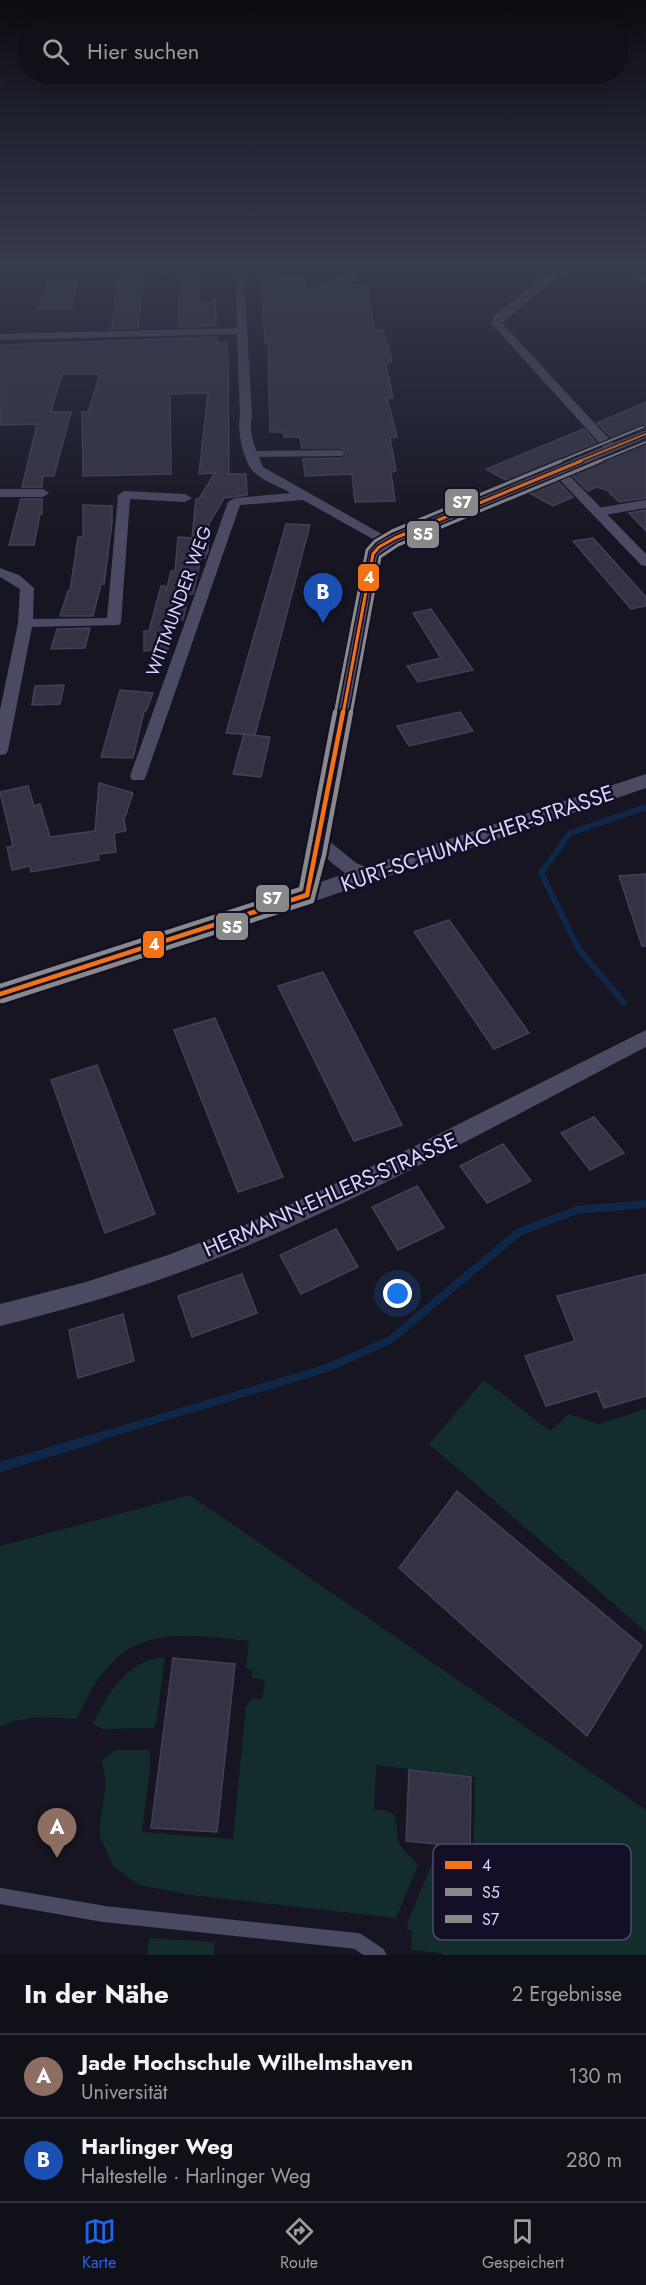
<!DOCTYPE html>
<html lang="de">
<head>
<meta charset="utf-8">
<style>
	body { margin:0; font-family:Jost,sans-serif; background:#191922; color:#f1f3f6 }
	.you { position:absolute; left:398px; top:1294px; width:21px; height:21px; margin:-15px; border:4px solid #fff; border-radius:50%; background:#1a73e8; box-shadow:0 0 0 9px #1a73e833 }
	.badge { display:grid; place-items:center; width:39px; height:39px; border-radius:50%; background:#2563eb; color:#fff; font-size:20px; font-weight:700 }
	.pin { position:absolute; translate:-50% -50px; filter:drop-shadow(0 2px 3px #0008) }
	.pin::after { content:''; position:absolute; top:32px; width:21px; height:18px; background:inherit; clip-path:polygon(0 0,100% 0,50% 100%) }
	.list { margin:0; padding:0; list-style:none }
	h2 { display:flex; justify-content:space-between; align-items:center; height:78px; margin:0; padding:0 24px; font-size:26px }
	h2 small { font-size:20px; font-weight:400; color:#9c9da2 }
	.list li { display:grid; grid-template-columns:39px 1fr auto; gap:18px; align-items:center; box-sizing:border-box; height:84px; padding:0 24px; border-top:2px solid #303038 }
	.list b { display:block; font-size:22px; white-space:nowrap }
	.list p { margin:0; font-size:20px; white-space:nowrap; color:#9c9da2 }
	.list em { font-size:20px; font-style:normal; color:#9c9da2 }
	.icon { flex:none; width:33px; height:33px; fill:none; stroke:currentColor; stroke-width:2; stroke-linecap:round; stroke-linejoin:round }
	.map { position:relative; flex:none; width:646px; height:1955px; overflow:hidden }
	.search { position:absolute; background:#101019; box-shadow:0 6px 24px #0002; left:18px; right:18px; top:18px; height:66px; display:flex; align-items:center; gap:15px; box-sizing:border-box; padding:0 21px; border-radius:33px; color:#9c9da2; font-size:22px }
	.sheet { height:246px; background:#101019 }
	nav { display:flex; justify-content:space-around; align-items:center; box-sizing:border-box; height:84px; border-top:2px solid #303038; background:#101019; font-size:16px; color:#9c9da2 }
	nav a { display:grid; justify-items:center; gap:3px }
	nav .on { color:#2563eb }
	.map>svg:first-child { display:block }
	.green { fill:#132d2c }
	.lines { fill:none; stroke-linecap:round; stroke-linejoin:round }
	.stream-far2 { stroke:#0f2748; stroke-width:6 }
	.stream-far1 { stroke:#0f2748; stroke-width:8 }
	.stream { stroke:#0f2748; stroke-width:10 }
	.building { fill:#343343; stroke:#434055; stroke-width:1.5 }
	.service-far2 { stroke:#4a4a62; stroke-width:6 }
	.service-far1 { stroke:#4a4a62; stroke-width:8 }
	.service { stroke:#4a4a62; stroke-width:16 }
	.minor { fill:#4a4a62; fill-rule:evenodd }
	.tertiary { fill:#4a4a62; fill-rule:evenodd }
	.bus-1-far2-casing { stroke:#120f27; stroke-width:4.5 }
	.bus-1-far1-casing { stroke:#120f27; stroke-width:6 }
	.bus-1-casing { stroke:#120f27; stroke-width:9 }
	.bus-2-far2-casing { stroke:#120f27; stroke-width:4.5 }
	.bus-2-far1-casing { stroke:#120f27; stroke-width:6 }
	.bus-2-casing { stroke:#120f27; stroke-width:9 }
	.bus-3-far2-casing { stroke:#120f27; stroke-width:4.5 }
	.bus-3-far1-casing { stroke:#120f27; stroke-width:6 }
	.bus-3-casing { stroke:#120f27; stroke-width:9 }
	.bus-1-far2 { stroke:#f47216; stroke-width:2 }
	.bus-1-far1 { stroke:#f47216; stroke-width:3 }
	.bus-1 { stroke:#f47216; stroke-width:4.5 }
	.bus-2-far2 { stroke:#898989; stroke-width:2 }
	.bus-2-far1 { stroke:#898989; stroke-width:3 }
	.bus-2 { stroke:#898989; stroke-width:4.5 }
	.bus-3-far2 { stroke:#898989; stroke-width:2 }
	.bus-3-far1 { stroke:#898989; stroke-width:3 }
	.bus-3 { stroke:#898989; stroke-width:4.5 }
	.labels { text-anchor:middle; stroke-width:5; stroke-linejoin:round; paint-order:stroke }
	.far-street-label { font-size:18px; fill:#d8d5ff; stroke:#120f27 }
	.street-label { font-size:22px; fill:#d8d5ff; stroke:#120f27 }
	.key { fill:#120f27; stroke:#4d4a68; stroke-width:1.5 }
	.key-label { font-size:16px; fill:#d8d5ff }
	.line-badge { stroke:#120f27; stroke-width:2 }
	.badge-label { font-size:16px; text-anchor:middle; font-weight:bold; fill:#fff }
</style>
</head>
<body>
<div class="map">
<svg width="646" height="1955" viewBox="0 0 646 1955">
	<rect width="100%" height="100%" fill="#161521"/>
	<g class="green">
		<path d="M0 264H414L400 270 0 279Z"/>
		<path d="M484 1380 550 1431 569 1414 598 1424 646 1409V1632L429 1444Z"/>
		<path d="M190 1495 646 1810V1955H442V1953L411 1950 412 1931 407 1929 408 1921 432 1864 473 1867 475 1777 376 1765 374 1810C405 1807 393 1829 399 1843 403 1850 412 1858 418 1865L396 1918 191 1895 139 1885 114 1867 100 1837V1822L106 1786 102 1759 116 1750H150V1769L142 1832 233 1839 246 1707 253 1698 262 1699 265 1680 252 1678V1670L246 1668 249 1641C159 1631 118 1627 77 1719 50 1717 24 1714 0 1727V1546Z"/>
		<path d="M165 1657 156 1724 153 1728 103 1729 93 1724C108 1693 128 1659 165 1657Z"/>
		<path d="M149 1938 215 1942 214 1955H147Z"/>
	</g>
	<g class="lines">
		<path class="stream-far2" d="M624 1003 578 948 541 873 570 833 646 807"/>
		<path class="stream-far1" d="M91 1439 327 1368 390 1340 519 1232 577 1210 646 1204"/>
		<path class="stream" d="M0 1467 96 1438"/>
	</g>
	<g class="building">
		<path d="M363 268 349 285 367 286 374 330H383L392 361 386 365 393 398H387L397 437 390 438 396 471 391 472 395 501 355 502 352 474 305 476 303 459 342 458 346 455 345 450 341 448H302L300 437H284L283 432H270L268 343H265L261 279 305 278V292Z"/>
		<path d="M181 279H198L200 305 215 299 216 326 178 327 179 297 182 296Z"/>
		<path d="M117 280H143L138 328 112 329Z"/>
		<path d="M77 281 72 308 39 309 47 282Z"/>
		<path d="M217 337V343L226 342 228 358 229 474H246L247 495 224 498 209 524 208 551 205 558H201L194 590 193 594H189L183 620 167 619 168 649 144 651V631H149L161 586H165L166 592 171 571H175L178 537 192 538 196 499H199L215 473 199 474 208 393 170 394 171 474 83 476 82 412H88L100 374H62L51 412H71L54 476H43L42 487H22L37 424 0 425V345Z"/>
		<path d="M646 402V428L614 440 597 423Z"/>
		<path d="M584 429 599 446 511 483 486 469Z"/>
		<path d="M646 440V498L619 502 607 490 596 487 588 491 570 473Z"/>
		<path d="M555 479 573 497 553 506 526 491Z"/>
		<path d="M21 499H42V514H40L34 545H9Z"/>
		<path d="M83 505 112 506V523L104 584H101L93 616H60L68 591H70L78 537H83Z"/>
		<path d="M646 510V531L629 513Z"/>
		<path d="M286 524 310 525 255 735 226 733Z"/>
		<path d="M593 538 646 597V606L631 609 573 541Z"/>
		<path d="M431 609 473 670 418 682 407 666 441 658 413 613Z"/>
		<path d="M90 628 85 648 51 649 57 629Z"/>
		<path d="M64 685 60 704 32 705 35 686Z"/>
		<path d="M120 690 153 693 146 711H144L133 758 101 757Z"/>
		<path d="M460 712 473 731 409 746 397 726Z"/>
		<path d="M244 734 270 737 261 777 233 774Z"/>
		<path d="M99 783 133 793 124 820 126 831 114 833 116 852 98 854 99 860 31 872 30 866 12 870 7 847 13 846 0 792 28 786 34 806 40 804 50 837 95 831Z"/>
		<path d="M646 874V946H642L619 876Z"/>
		<path d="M449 920 500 992 529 1033 494 1049 414 932Z"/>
		<path d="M323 972 374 1070 402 1125 354 1141 278 986Z"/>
		<path d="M215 1018 283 1177 238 1192 174 1030Z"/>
		<path d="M97 1065 155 1214 105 1233 51 1080Z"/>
		<path d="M594 1117 624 1153 590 1170 561 1133Z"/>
		<path d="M503 1144 531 1181 487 1203 460 1166Z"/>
		<path d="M417 1186 444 1228 398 1250 372 1207Z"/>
		<path d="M336 1229 358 1267 301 1294 280 1255Z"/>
		<path d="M242 1274 257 1313 192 1337 178 1296Z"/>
		<path d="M646 1274V1396L604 1408 597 1391 546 1406 525 1356 575 1341 557 1296Z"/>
		<path d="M123 1314 134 1361 78 1378 69 1330Z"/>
		<path d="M457 1491 642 1646 587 1736 399 1568Z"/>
		<path d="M173 1658 235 1664 217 1832 151 1828Z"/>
		<path d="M409 1770 471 1777 470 1857 437 1853V1844L406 1841Z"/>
	</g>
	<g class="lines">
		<path class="service-far2" d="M251 454 341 453"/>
		<path class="service-far1" d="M598 512 646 504"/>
		<path class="service" d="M0 1896 104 1914 357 1941 378 1955"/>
		<g class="minor">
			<path d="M568 264H580L550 282 502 323 613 443 646 430V438L566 472 646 554V566L641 565 556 476 400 541 380 555 328 840 356 863 374 870 377 875 374 880C356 885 338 868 325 857L314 900 307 902 300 900 298 895 308 854 366 554 378 542 303 500 240 505 146 776 144 780H132L130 776 228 502 235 498 291 493C280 487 262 481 253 471 243 460 237 430 240 416L237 334 0 340V334L237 328 235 278 244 276 252 416C248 434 256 450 263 467L387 537 603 447 491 323 495 315 542 278Z"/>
			<path d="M621 264H632L646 276V284Z"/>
			<path d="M0 489H43L49 493 43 497H0Z"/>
			<path d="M124 491 185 494 192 498 185 502 130 499 121 622 119 625 32 627 8 750 6 754 0 755V710L18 623 20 589 0 577V568L19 575 34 588 33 619 107 618 118 495Z"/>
			<path d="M646 1030V1047C490 1128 336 1216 170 1276 114 1296 57 1312 0 1326V1304L86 1282 168 1255 243 1226 403 1152Z"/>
		</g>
		<path class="tertiary" d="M646 774V788L315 901 0 1003V985L299 889Z"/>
		<defs>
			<path id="bus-1-far2" d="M577 462 646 434"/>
			<path id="bus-1-far1" d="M343 714 373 554 379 547 395 538 581 461"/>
			<g id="bus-1">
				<path d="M307 895 343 712"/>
				<path d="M0 994 307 895"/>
			</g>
			<path id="bus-2-far2" d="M597 462 646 442"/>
			<path id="bus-2-far1" d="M351 714 380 557 398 545 600 461"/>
			<path id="bus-2" d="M2 1001 312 901 324 855 351 712"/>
			<path id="bus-3-far2" d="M558 462 643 427"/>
			<path id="bus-3-far1" d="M335 714 367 550 375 541 392 531 561 461"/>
			<path id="bus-3" d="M0 986 301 889 335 712"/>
		</defs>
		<use href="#bus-1-far2" class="bus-1-far2-casing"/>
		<use href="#bus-1-far1" class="bus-1-far1-casing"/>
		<use href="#bus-1" class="bus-1-casing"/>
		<use href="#bus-2-far2" class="bus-2-far2-casing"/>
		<use href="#bus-2-far1" class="bus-2-far1-casing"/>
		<use href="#bus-2" class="bus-2-casing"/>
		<use href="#bus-3-far2" class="bus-3-far2-casing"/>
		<use href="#bus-3-far1" class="bus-3-far1-casing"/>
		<use href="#bus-3" class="bus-3-casing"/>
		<use href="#bus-1-far2" class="bus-1-far2"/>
		<use href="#bus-1-far1" class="bus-1-far1"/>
		<use href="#bus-1" class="bus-1"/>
		<use href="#bus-2-far2" class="bus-2-far2"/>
		<use href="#bus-2-far1" class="bus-2-far1"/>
		<use href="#bus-2" class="bus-2"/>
		<use href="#bus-3-far2" class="bus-3-far2"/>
		<use href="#bus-3-far1" class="bus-3-far1"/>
		<use href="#bus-3" class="bus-3"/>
	</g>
	<linearGradient id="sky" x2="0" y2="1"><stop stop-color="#0c0c12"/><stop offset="0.49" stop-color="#363b4e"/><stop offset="1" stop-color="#363b4e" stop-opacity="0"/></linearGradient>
	<rect width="646" height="538" fill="url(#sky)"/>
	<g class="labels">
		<g class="far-street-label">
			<text transform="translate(179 601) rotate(-70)" y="6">WITTMUNDER WEG</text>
		</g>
		<g class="street-label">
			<text transform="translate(477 838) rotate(-19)" y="8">KURT-SCHUMACHER-STRASSE</text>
			<text transform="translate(330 1194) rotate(-24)" y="8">HERMANN-EHLERS-STRASSE</text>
		</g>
	</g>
	<rect x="433" y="1844" width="198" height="96" rx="9" class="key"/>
	<rect x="445" y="1861" width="27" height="8" fill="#f47216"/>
	<rect x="445" y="1888" width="27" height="8" fill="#898989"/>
	<rect x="445" y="1915" width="27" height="8" fill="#898989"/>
	<g class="key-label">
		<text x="482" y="1871">4</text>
		<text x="482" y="1898">S5</text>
		<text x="482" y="1925">S7</text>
	</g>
	<g class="line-badge">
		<rect x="444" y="488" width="35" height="29" rx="6" fill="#898989"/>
		<rect x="406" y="520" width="34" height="29" rx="6" fill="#898989"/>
		<rect x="357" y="563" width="23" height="29" rx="6" fill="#f47216"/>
		<rect x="255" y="884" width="35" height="29" rx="6" fill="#898989"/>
		<rect x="215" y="912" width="34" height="29" rx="6" fill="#898989"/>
		<rect x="142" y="930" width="23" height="29" rx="6" fill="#f47216"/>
	</g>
	<g class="badge-label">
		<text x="462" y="508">S7</text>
		<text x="423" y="540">S5</text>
		<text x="369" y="583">4</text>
		<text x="272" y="904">S7</text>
		<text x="232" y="933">S5</text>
		<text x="154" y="950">4</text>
	</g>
</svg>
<div class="you"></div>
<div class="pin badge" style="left:57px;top:1858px;background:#8d6e63">A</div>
<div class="pin badge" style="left:323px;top:623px;background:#1a4fb4">B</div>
<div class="search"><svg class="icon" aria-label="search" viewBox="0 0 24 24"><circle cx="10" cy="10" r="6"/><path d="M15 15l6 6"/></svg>Hier suchen</div>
</div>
<section class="sheet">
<h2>In der Nähe<small>2 Ergebnisse</small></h2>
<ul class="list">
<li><span class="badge" style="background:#8d6e63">A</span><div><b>Jade Hochschule Wilhelmshaven</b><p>Universität</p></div><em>130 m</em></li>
<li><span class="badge" style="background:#1a4fb4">B</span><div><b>Harlinger Weg</b><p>Haltestelle · Harlinger Weg</p></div><em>280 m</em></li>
</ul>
</section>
<nav>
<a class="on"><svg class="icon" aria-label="map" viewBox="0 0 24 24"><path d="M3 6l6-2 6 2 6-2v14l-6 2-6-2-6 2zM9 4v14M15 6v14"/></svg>Karte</a>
<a><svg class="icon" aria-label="directions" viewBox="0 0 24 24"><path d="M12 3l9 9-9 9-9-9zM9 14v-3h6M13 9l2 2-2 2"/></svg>Route</a>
<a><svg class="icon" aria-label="saved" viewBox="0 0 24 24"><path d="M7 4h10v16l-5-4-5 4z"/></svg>Gespeichert</a>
</nav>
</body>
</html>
